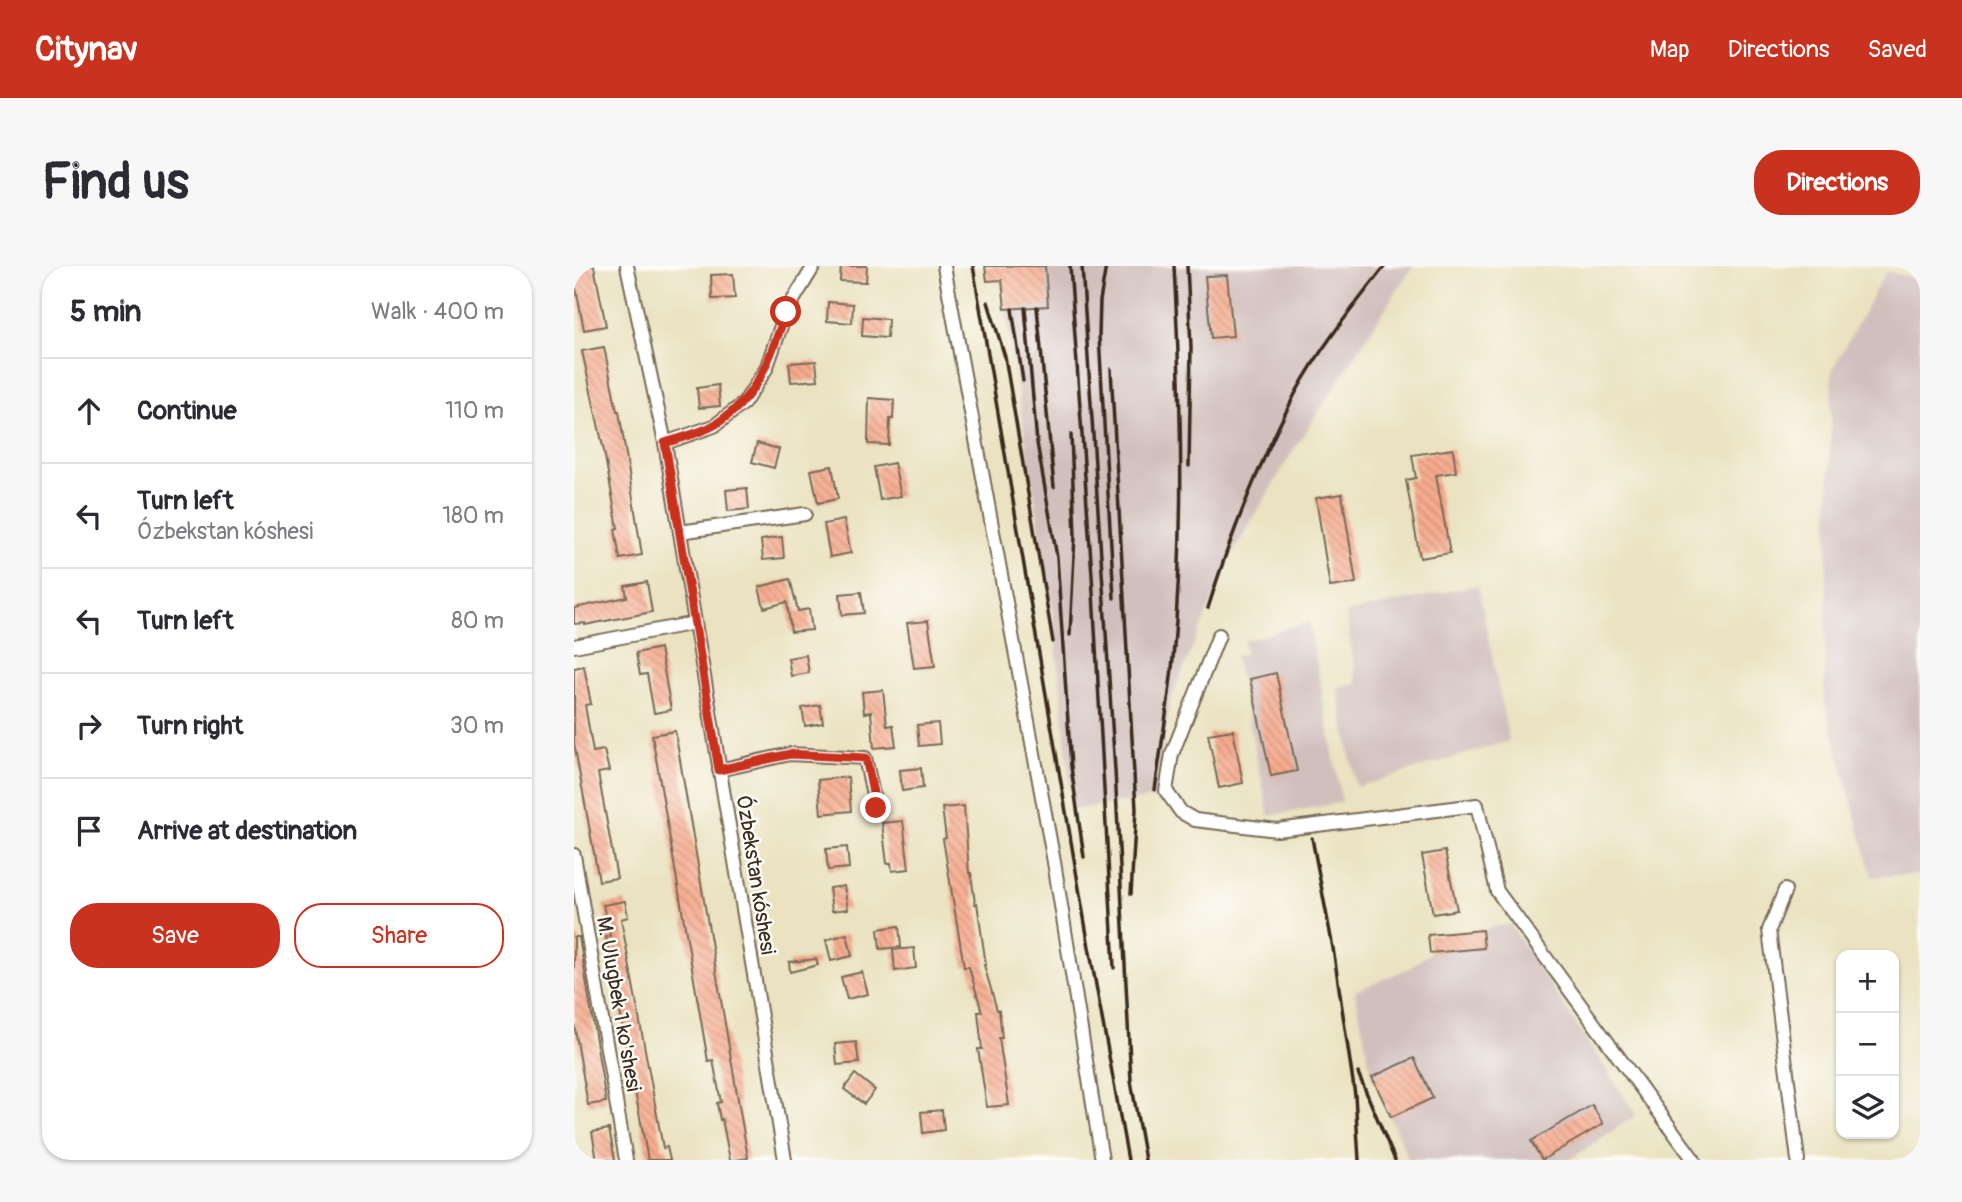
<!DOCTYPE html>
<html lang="en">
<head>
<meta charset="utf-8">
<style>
	body { margin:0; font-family:Pangolin,sans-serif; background:#f7f7f7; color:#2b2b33 }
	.controls { position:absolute; right:21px; bottom:21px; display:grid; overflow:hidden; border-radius:14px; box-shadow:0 2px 5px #0004 }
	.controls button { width:63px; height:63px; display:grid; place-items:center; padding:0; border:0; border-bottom:2px solid #e1e1e2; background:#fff; color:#2b2b33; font:35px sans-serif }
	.stop { position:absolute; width:21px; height:21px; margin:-16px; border:5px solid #c8321e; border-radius:50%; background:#fff }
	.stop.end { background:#c8321e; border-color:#fff; box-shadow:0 2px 7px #0008 }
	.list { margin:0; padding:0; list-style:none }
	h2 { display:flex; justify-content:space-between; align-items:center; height:91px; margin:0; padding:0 28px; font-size:30px }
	h2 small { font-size:23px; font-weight:400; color:#7c7c81 }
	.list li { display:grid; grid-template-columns:46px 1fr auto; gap:21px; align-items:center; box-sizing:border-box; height:105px; padding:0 28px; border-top:2px solid #e1e1e2 }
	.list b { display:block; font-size:26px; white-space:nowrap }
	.list p { margin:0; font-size:23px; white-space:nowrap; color:#7c7c81 }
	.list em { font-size:23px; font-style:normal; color:#7c7c81 }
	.actions { display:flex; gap:14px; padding:21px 28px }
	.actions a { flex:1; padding:16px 0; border:2px solid #c8321e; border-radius:28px; text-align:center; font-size:24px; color:#c8321e }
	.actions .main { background:#c8321e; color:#fff }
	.icon { flex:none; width:38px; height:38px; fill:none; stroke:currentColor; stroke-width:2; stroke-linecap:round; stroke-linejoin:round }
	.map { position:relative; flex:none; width:1346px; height:894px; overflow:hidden; border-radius:28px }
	header { display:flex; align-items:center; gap:42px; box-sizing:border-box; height:98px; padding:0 35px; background:#c8321e; color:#fff }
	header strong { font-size:33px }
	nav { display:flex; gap:38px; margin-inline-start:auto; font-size:24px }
	.intro { display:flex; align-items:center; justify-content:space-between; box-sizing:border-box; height:168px; padding:0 42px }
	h1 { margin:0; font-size:49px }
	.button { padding:18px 32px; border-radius:28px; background:#c8321e; color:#fff; font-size:24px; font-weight:700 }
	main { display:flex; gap:42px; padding:0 42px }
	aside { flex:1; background:#fff; border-radius:28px; box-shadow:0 2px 5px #0004 }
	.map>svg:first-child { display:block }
	.industrial { fill:#d1bfbd }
	.building { fill:url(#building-back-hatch) }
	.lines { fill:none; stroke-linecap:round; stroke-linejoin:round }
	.minor-casing { stroke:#786a57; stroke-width:16 }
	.minor { stroke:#fff; stroke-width:12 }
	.rail { stroke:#3b2a1e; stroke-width:3.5 }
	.route { stroke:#c8321e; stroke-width:9 }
	.labels { text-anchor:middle; stroke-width:5; stroke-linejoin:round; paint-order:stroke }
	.street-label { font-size:21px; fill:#3b2a1e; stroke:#fdfcf7 }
</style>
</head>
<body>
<header>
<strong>Citynav</strong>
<nav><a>Map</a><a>Directions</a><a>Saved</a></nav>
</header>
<div class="intro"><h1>Find us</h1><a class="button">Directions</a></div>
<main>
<aside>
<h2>5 min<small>Walk · 400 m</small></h2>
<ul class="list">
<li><svg class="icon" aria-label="ahead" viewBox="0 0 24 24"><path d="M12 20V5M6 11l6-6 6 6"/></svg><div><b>Continue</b></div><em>110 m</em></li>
<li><svg class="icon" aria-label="left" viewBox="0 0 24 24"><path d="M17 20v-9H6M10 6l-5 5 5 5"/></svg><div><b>Turn left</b><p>Ózbekstan kóshesi</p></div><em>180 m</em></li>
<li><svg class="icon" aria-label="left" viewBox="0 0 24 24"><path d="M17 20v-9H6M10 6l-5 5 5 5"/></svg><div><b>Turn left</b></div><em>80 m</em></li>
<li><svg class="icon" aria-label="right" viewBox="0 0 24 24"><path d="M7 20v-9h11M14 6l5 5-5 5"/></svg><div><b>Turn right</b></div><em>30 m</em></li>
<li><svg class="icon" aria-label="arrive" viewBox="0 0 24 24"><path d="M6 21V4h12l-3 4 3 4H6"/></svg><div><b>Arrive at destination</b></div></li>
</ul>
<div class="actions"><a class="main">Save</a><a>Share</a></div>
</aside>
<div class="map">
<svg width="1346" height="894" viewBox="0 0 1346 894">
	<defs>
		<pattern id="building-back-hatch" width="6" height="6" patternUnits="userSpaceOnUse" patternTransform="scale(1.75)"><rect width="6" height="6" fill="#f7ac8f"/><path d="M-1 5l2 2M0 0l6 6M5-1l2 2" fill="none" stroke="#c98c74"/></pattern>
	</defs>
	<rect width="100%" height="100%" fill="#fdfcf7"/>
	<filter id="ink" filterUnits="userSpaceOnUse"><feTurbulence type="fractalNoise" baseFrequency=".0143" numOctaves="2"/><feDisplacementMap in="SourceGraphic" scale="14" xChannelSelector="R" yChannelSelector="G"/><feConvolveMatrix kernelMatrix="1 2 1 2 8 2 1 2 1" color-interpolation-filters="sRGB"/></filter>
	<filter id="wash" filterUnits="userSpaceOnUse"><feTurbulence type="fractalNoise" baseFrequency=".00686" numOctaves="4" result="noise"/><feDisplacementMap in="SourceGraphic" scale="28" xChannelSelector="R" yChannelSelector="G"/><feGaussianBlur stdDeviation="1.57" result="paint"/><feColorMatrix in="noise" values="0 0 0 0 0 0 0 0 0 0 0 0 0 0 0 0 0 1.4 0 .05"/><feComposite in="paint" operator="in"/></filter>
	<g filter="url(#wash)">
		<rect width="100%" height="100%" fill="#eae2c0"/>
		<g class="industrial">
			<path d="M411 0H839L720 183 658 288 596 435 588 492 579 532 498 544 480 353 431 43 428 14 413 15Z"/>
			<path d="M1312 5 1346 14V608L1298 611 1250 434 1258 104Z"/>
			<path d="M904 319 935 475 782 521 763 422 783 418 772 347Z"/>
			<path d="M735 356 768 536 695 550 661 389 671 388 670 375Z"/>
			<path d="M936 658 1062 849 995 894H835L798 811 781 725 834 703 856 687 910 682 908 664Z"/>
		</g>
		<g id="blocks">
			<g class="building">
				<path d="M0 0H20L32 60 10 64 0 12Z"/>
				<path d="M267 0H293L292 16 266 15Z"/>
				<path d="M411 0H471L474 40 431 43 428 14 413 15Z"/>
				<path d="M159 8 161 32 138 33 137 9Z"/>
				<path d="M653 9 659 70 637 72 631 10Z"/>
				<path d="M254 36 279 38 278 57 253 55Z"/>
				<path d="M289 51 314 53 313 72 288 70Z"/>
				<path d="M30 81 43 145H45L68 289 46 293 41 263 44 262 30 185 8 85Z"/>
				<path d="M242 95 244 114 217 116 215 97Z"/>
				<path d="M144 119 146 140 125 142 123 122Z"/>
				<path d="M295 132 320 134 319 153H316L315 179 294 178Z"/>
				<path d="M183 177 205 183 200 202 178 196Z"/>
				<path d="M879 183 882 206 862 209 876 287 846 292 832 214 842 212 838 189Z"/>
				<path d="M320 197 327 230 306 234 300 201Z"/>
				<path d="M258 200 264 233 244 237 237 204Z"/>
				<path d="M173 222 175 243 154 245 152 224Z"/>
				<path d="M768 228 782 317 756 321 742 232Z"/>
				<path d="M270 254 277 287 256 291 250 258Z"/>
				<path d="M208 271 210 292 189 294 187 274Z"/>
				<path d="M216 313 224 345 235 343 238 364 217 366 213 336 190 342 185 321Z"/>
				<path d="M73 316 78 346 11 359V357L0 358V342L53 331 51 320Z"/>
				<path d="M287 326 290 347 268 349 266 328Z"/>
				<path d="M354 355 361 400 340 402 333 357Z"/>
				<path d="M86 382 97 444 80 447 73 408 66 409 62 387Z"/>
				<path d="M232 389 235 407 217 410 214 392Z"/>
				<path d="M10 400 17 438 11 439 19 486 30 484 35 505 24 507 43 612 25 615 0 477V402Z"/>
				<path d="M702 407 723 505 697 510 676 413Z"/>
				<path d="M309 424 313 460 319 459 322 480 300 482 297 446 290 447 288 426Z"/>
				<path d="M246 439 249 457 231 460 228 442Z"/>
				<path d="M364 457 366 478 345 480 343 459Z"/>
				<path d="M659 464 669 517 645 522 634 468Z"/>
				<path d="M101 465 174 892 162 894H156L148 853 146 854 143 837 147 836 139 794 134 795 78 469Z"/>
				<path d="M347 502 349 522 328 525 326 504Z"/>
				<path d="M274 511 277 545 247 548 244 514Z"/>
				<path d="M390 540 395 607H397L401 638 403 637 412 699H410L423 744H425L428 772H425L435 839 413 841 404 783H408L404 746H408L395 701H390L369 573 372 572 368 542Z"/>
				<path d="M329 555 335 603 318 605 317 597 313 598 308 557Z"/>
				<path d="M273 581 275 602 254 604 252 583Z"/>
				<path d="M871 585 883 644 859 648 848 589Z"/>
				<path d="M270 620 274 643 258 645 255 622Z"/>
				<path d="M51 635 54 651 47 653 89 882 93 881 96 894H74L32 671 36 670 29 639Z"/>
				<path d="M325 660 327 681 306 683 304 663Z"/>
				<path d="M908 664 910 682 856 687 854 669Z"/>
				<path d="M273 668 278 690 257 695 252 674Z"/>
				<path d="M0 671H5L32 836 14 839 0 757Z"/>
				<path d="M340 682 342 702 321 705 319 684Z"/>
				<path d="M242 693 244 699 216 706 215 696Z"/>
				<path d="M288 706 294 728 273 733 267 711Z"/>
				<path d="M282 776 285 797 263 799 261 778Z"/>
				<path d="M840 792 859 832 817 851 798 811Z"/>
				<path d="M281 808 301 824 290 838 270 823Z"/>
				<path d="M1018 839 1029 858 968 894 957 875Z"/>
				<path d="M368 844 370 864 349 867 347 846Z"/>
				<path d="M35 863 41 894H23L18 866Z"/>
			</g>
		</g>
	</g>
	<g filter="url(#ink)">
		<use href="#blocks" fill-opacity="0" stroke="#786a57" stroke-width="2"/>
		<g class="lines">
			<defs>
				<g id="minor">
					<path d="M53 0 91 177 211 894"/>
					<path d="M370 0 480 596 528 894"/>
					<path d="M91 177 140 160 170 137 192 103 212 46 240 0"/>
					<path d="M106 266 231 248"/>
					<path d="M645 369 598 488 592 525 607 546 621 554 703 564 903 539 923 625 1120 894"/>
					<path d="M0 380 121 357"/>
					<path d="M145 504 216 488 291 492 302 542"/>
					<path d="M0 589 52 894"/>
					<path d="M1211 624 1195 664 1224 894"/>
				</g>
			</defs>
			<use href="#minor" class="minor-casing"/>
			<use href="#minor" class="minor"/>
			<g class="rail">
				<path d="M399 0 515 681 554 894"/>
				<path d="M496 0 518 309 540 702"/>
				<path d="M508 0 541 504 557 815 571 894"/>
				<path d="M532 0 526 35 525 70 540 332"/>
				<path d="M613 0 617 81 615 200"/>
				<path d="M414 36 431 91 479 376"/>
				<path d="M463 41 480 221"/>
				<path d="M451 42 463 177 483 291 497 501 510 591"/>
				<path d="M438 43 449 115"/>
				<path d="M537 103 562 543 557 628"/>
				<path d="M634 342C657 268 685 197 721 128 746 82 779 41 811 0"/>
				<path d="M496 369 501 269 497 169"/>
				<path d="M581 524C587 480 595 436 599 392 611 262 607 130 600 0"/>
				<path d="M738 572 759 682 781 829 785 894"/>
				<path d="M784 807 821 894"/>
			</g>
		</g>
	</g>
	<g class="lines" filter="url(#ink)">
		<path class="route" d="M212 46C196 91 185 131 142 158 127 167 107 172 91 177L145 504 216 488 292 492 302 542"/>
	</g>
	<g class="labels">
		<g class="street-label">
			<text transform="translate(182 609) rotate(81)" y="7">Ózbekstan kóshesi</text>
			<text transform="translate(45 738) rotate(80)" y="7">M. Ulugbek 1 ko'shesi</text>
		</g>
	</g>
</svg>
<div class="controls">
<button>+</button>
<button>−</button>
<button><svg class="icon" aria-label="layers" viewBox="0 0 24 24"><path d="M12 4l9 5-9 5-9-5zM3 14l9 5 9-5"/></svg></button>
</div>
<div class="stop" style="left:212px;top:46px"></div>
<div class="stop end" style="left:302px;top:542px"></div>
</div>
</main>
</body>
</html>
